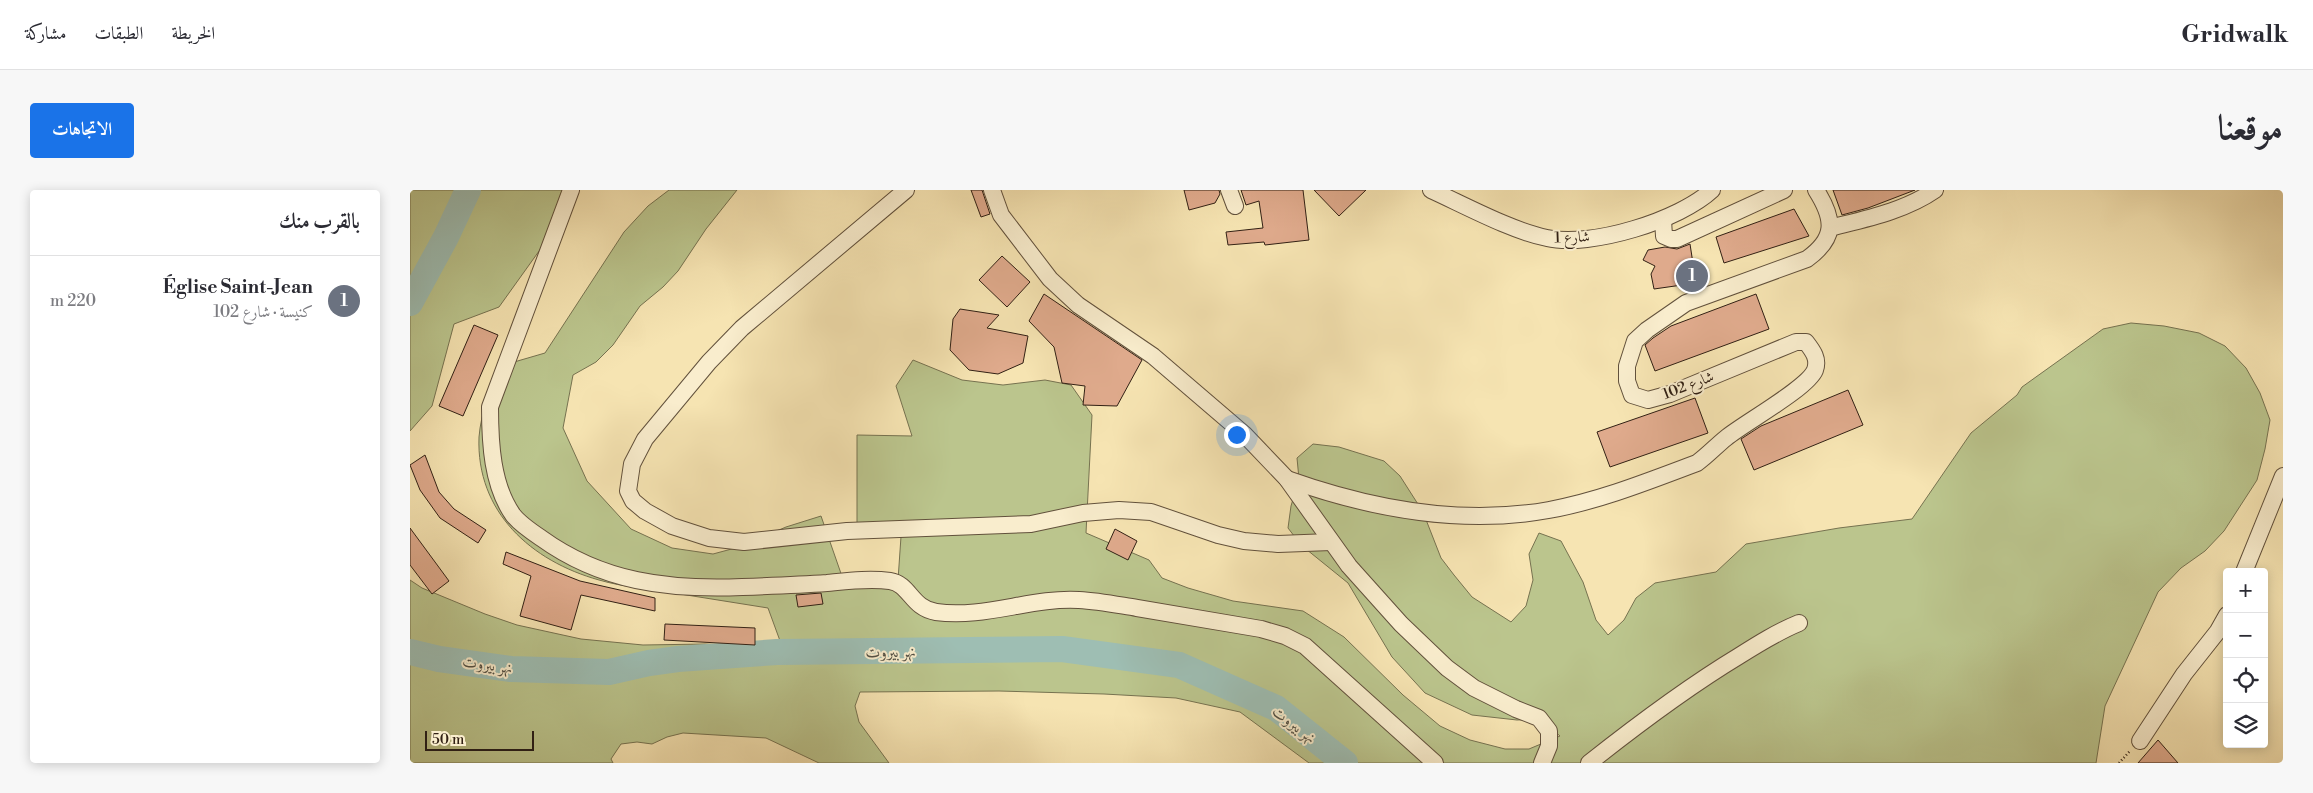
<!DOCTYPE html>
<html lang="ar">
<head>
<meta charset="utf-8">
<style>
	body { margin:0; font-family:"Libre Bodoni",Amiri,serif; background:#f7f7f7; color:#2b2b33; direction:rtl }
	.controls { position:absolute; right:15px; bottom:15px; display:grid; overflow:hidden; border-radius:5px; box-shadow:0 2px 12px #0003 }
	.controls button { width:45px; height:45px; display:grid; place-items:center; padding:0; border:0; border-bottom:1px solid #e1e1e2; background:#fff; color:#2b2b33; font:25px sans-serif }
	.scale { position:absolute; left:15px; bottom:12px; width:109px; box-sizing:border-box; padding-left:5px; border:2px solid #312014; border-top:0; font-size:14px; line-height:18px; white-space:nowrap; color:#312014; -webkit-text-stroke:4px #f9edcd; paint-order:stroke }
	.you { position:absolute; left:826px; top:244px; width:18px; height:18px; margin:-12px; border:4px solid #fff; border-radius:50%; background:#1a73e8; box-shadow:0 0 0 8px #1a73e833 }
	.badge { display:grid; place-items:center; width:32px; height:32px; border-radius:50%; background:#1a73e8; color:#fff; font-size:16px; font-weight:700 }
	.pin { position:absolute; translate:-50% -50%; border:2px solid #fff; box-shadow:0 1px 5px #0006 }
	.list { margin:0; padding:0; list-style:none }
	h2 { display:flex; justify-content:space-between; align-items:center; height:65px; margin:0; padding:0 20px; font-size:21px }
	h2 small { font-size:16px; font-weight:400; color:#7c7c81 }
	.list li { display:grid; grid-template-columns:32px 1fr auto; gap:15px; align-items:center; box-sizing:border-box; height:90px; padding:0 20px; border-top:1px solid #e1e1e2 }
	.list b { display:block; font-size:19px; white-space:nowrap }
	.list p { margin:0; font-size:16px; white-space:nowrap; color:#7c7c81 }
	.list em { font-size:16px; font-style:normal; color:#7c7c81 }
	.icon { flex:none; width:28px; height:28px; fill:none; stroke:currentColor; stroke-width:2; stroke-linecap:round; stroke-linejoin:round }
	.map { position:relative; flex:none; width:1873px; height:573px; overflow:hidden; direction:ltr; border-radius:5px }
	header { display:flex; align-items:center; gap:30px; box-sizing:border-box; height:70px; padding:0 25px; background:#fff; border-bottom:1px solid #e1e1e2 }
	header strong { font-size:24px }
	nav { display:flex; gap:28px; margin-inline-start:auto; font-size:18px }
	.intro { display:flex; align-items:center; justify-content:space-between; box-sizing:border-box; height:120px; padding:0 30px }
	h1 { margin:0; font-size:35px }
	.button { padding:12px 22px; border-radius:5px; background:#1a73e8; color:#fff; font-size:18px; font-weight:700 }
	main { display:flex; gap:30px; padding:0 30px }
	aside { flex:1; background:#fff; border-radius:5px; box-shadow:0 2px 12px #0003 }
	.map>svg:first-child { display:block }
	.green { fill:#bbc58d; stroke:#767250 }
	.lines { fill:none; stroke-linecap:round; stroke-linejoin:round }
	.river { stroke:#9ebeb3; stroke-width:26 }
	.building { fill:#dfaa8c; stroke:#312014 }
	.minor-casing { stroke:#62513c; stroke-width:18 }
	.path { stroke:#312014; stroke-width:2.5; stroke-dasharray:1 2.5; stroke-linecap:butt }
	.minor { stroke:#f9edcd; stroke-width:16 }
	.labels { text-anchor:middle; stroke-width:4; stroke-linejoin:round; paint-order:stroke }
	.street-label { font-size:15px; fill:#312014; stroke:#f9edcd }
	.water-label { font-size:16px; font-style:italic; fill:#524f44; stroke:#f9edcd }
</style>
</head>
<body>
<header>
<strong>Gridwalk</strong>
<nav><a>الخريطة</a><a>الطبقات</a><a>مشاركة</a></nav>
</header>
<div class="intro"><h1>موقعنا</h1><a class="button">الاتجاهات</a></div>
<main>
<div class="map">
<svg width="1873" height="573" viewBox="0 0 1873 573">
	<rect width="100%" height="100%" fill="#f6e4b2"/>
	<filter id="stains"><feTurbulence type="fractalNoise" baseFrequency=".004" numOctaves="4"/><feColorMatrix values="0 0 0 0 .2 0 0 0 0 .09 0 0 0 0 .02 0 0 0 .5 -.17"/></filter>
	<radialGradient id="worn" r=".72"><stop offset=".6" stop-color="#630" stop-opacity="0"/><stop offset="1" stop-color="#630" stop-opacity=".3"/></radialGradient>
	<g class="green">
		<path d="M0 0H154L147 36 89 117 44 134 22 216 0 241Z"/>
		<path d="M259 0H327L296 39 268 81 253 97 230 116 203 155 186 172 163 185 153 238 177 291 221 339 262 358 303 364 329 357 376 337 411 326 435 395 488 390 492 332 447 334V245L502 246 486 196 503 170 552 190 593 195 635 190 661 195 682 225 676 343 739 370 752 388 778 398 823 411 893 421 934 447 993 505 1030 536 1060 550 1095 559H1119L1150 546 1130 529 1107 530 1062 525 1015 503 982 467 938 393 891 355 878 338 881 316 889 289 887 268 903 254 929 257 974 271 990 286 1013 322 1031 368 1044 385 1062 407 1101 432 1116 416 1123 390 1119 364 1129 343 1151 351 1173 392 1186 430 1198 445 1214 430 1226 408 1245 393 1306 382 1336 354 1429 338 1502 329 1561 243 1607 205 1612 197 1693 139 1721 133 1754 136 1789 143 1815 156 1836 178 1850 203 1860 230 1855 259 1847 290 1814 341 1795 361 1771 378 1748 402 1695 516 1686 573H899L830 522 766 508 694 504 589 501 450 502 445 516 449 532 479 573H409L356 548 273 543 257 547 242 554 227 552 211 554 201 569 203 573H0V390L12 398 75 424 107 435 171 449 233 455 295 454 373 459 358 418C327 413 295 408 264 403 239 399 213 397 189 390 121 371 66 322 69 247 71 223 80 200 87 177L135 163 214 42 238 16Z"/>
	</g>
	<g class="lines">
		<g class="river">
			<path d="M0 113 36 47 58 0"/>
			<path d="M0 462 29 469 101 479 199 482 239 473 268 469 367 462 652 459 769 475 866 518 935 573"/>
		</g>
	</g>
	<g class="building">
		<path d="M561 0H572L580 24 571 27Z"/>
		<path d="M774 0H809L810 4 805 13 779 20Z"/>
		<path d="M831 0H893L899 50 855 55 854 52 818 55 816 42 853 38 849 11 836 15Z"/>
		<path d="M904 0H956L929 26Z"/>
		<path d="M1423 0H1505L1458 18 1432 25Z"/>
		<path d="M1384 19 1399 46 1314 73 1306 47Z"/>
		<path d="M1280 54 1286 93 1244 99 1241 84 1245 76 1233 70 1238 60 1255 57 1267 59Z"/>
		<path d="M592 66 620 92 597 117 569 90Z"/>
		<path d="M634 104 732 170 707 216 673 215 675 196 652 193 644 157 619 131Z"/>
		<path d="M1346 104 1359 139 1245 181 1235 155 1243 148 1261 136Z"/>
		<path d="M550 119 589 125 577 138 618 146 613 173 588 184 559 180 540 160 543 129Z"/>
		<path d="M64 135 88 145 53 226 29 216Z"/>
		<path d="M1438 200 1453 235 1344 280 1331 249 1351 236Z"/>
		<path d="M1285 208 1298 243 1200 277 1187 242Z"/>
		<path d="M15 265 29 302 44 319 76 340 68 353 30 328 10 300 0 275Z"/>
		<path d="M0 338 39 391 22 404 0 375Z"/>
		<path d="M705 339 727 351 718 370 696 359Z"/>
		<path d="M96 362 170 391 245 408V421L171 405 161 440 110 426 121 386 93 374Z"/>
		<path d="M411 403 413 414 388 417 386 405Z"/>
		<path d="M255 434 345 438V455L254 450Z"/>
		<path d="M1748 550 1768 573H1728Z"/>
	</g>
	<g class="lines">
		<defs>
			<g id="minor">
				<path d="M161 0 80 217C80 253 82 295 103 325 110 334 122 342 131 348 192 392 258 400 332 397 360 396 388 395 417 393 437 391 459 388 480 391 500 394 501 418 526 422 574 429 622 407 669 410 689 411 708 415 727 418 769 425 810 432 851 439L875 446 895 456 1025 573"/>
				<path d="M496 0 332 138 299 172 235 249 222 274 218 301 223 311 235 321 262 336 299 348 334 352 437 341 621 334 673 323 709 320 741 322 808 345 834 351 868 354 921 352"/>
				<path d="M582 0 591 25 640 89 668 115 743 166 834 244 877 289 939 376 991 434 1037 478 1064 498 1106 519 1129 528 1139 541V556L1132 573"/>
				<path d="M819 0 825 16"/>
				<path d="M1021 0C1054 15 1102 41 1137 48 1181 58 1270 30 1302 0"/>
				<path d="M1253 30 1254 46 1261 49H1267L1374 0"/>
				<path d="M1420 38C1455 29 1495 21 1525 0"/>
				<path d="M877 289C961 319 1050 336 1139 320 1189 311 1239 291 1287 273 1298 265 1306 256 1316 248 1334 233 1398 198 1405 180 1409 169 1403 161 1396 152H1386L1260 204 1238 210 1222 205 1217 191V176L1225 151 1237 140 1276 113 1397 69C1426 48 1425 30 1406 0"/>
				<path d="M1834 382 1873 286"/>
				<path d="M1730 551 1774 484 1808 441 1817 425"/>
				<path d="M1179 573C1227 535 1276 498 1329 466 1348 454 1367 442 1389 433"/>
			</g>
		</defs>
		<use href="#minor" class="minor-casing"/>
		<path class="path" d="M1709 573 1720 561"/>
		<use href="#minor" class="minor"/>
	</g>
	<g class="labels">
		<g class="street-label">
			<text transform="translate(1162 47) rotate(-2)" y="5">شارع 1</text>
			<text transform="translate(1278 195) rotate(-21)" y="5">شارع 102</text>
		</g>
		<g class="water-label">
			<text transform="translate(481 461) rotate(-1)" y="6">نهر بيروت</text>
			<text transform="translate(78 474) rotate(8)" y="6">نهر بيروت</text>
			<text transform="translate(885 534) rotate(37)" y="6">نهر بيروت</text>
		</g>
	</g>
	<rect width="100%" height="100%" filter="url(#stains)"/>
	<rect width="100%" height="100%" fill="url(#worn)"/>
</svg>
<div class="controls">
<button>+</button>
<button>−</button>
<button><svg class="icon" aria-label="locate" viewBox="0 0 24 24"><circle cx="12" cy="12" r="6"/><path d="M12 2v4M12 18v4M2 12h4M18 12h4"/></svg></button>
<button><svg class="icon" aria-label="layers" viewBox="0 0 24 24"><path d="M12 4l9 5-9 5-9-5zM3 14l9 5 9-5"/></svg></button>
</div>
<div class="scale">50 m</div>
<div class="you"></div>
<div class="pin badge" style="left:1282px;top:86px;background:#6b7280">1</div>
</div>
<aside>
<h2>بالقرب منك<small></small></h2>
<ul class="list">
<li><span class="badge" style="background:#6b7280">1</span><div><b>Église Saint-Jean</b><p>كنيسة · شارع 102</p></div><em>220 m</em></li>
</ul>
</aside>
</main>
</body>
</html>
